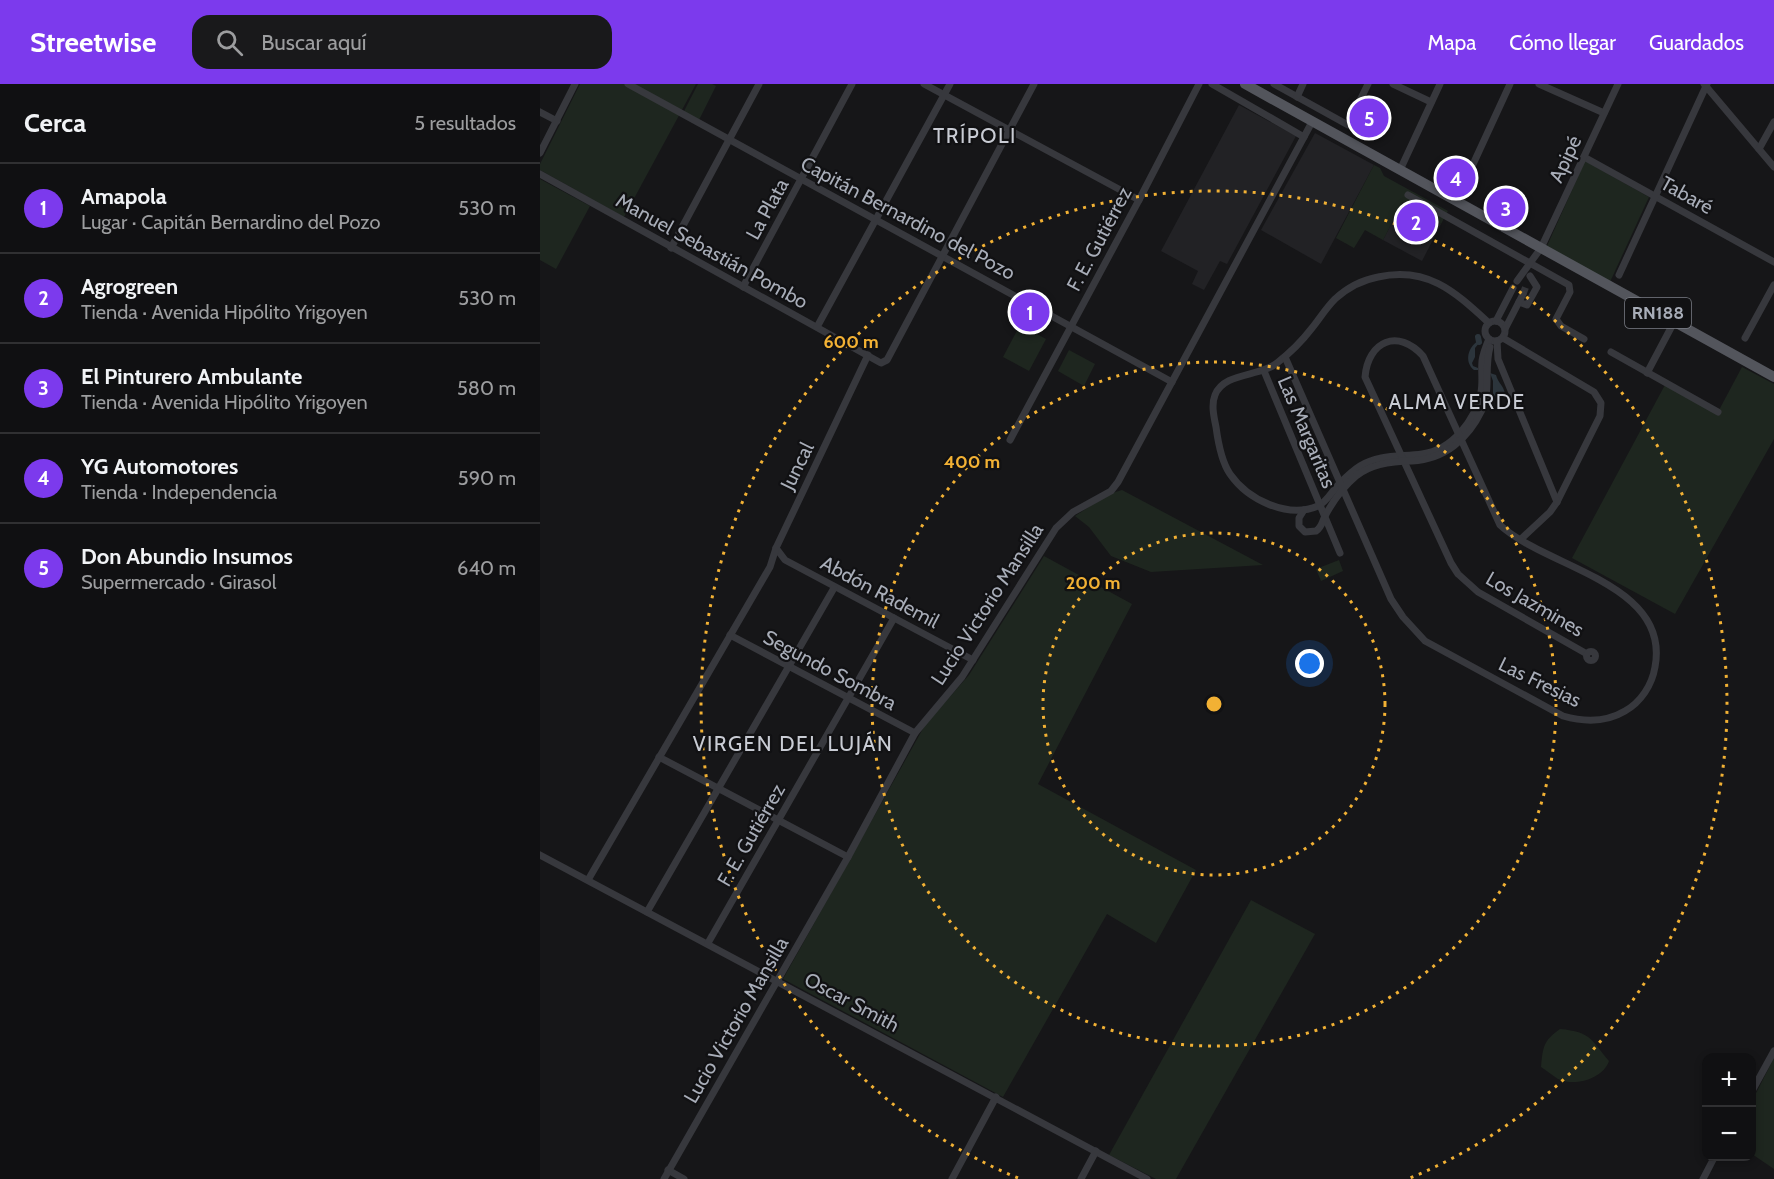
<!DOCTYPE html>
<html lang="es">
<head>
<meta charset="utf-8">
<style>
	body { margin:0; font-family:Cabin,sans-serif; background:#19191b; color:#f1f3f6 }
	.controls { position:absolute; right:18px; bottom:18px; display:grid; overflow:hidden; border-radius:12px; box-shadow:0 3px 9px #0003 }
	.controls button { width:54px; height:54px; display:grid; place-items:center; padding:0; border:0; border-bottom:2px solid #303032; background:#101012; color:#f1f3f6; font:30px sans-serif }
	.you { position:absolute; left:770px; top:580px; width:21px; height:21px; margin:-15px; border:4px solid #fff; border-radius:50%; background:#1a73e8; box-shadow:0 0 0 9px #1a73e833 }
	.badge { display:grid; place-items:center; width:39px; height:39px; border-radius:50%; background:#7c3aed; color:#fff; font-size:20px; font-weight:700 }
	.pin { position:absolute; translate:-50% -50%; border:3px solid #fff; box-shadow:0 2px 6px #0006 }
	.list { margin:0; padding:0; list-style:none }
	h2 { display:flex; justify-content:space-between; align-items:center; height:78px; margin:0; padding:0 24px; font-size:26px }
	h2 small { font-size:20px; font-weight:400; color:#9c9d9f }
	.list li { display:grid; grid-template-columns:39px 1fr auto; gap:18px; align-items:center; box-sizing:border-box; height:90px; padding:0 24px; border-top:2px solid #303032 }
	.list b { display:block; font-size:22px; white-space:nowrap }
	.list p { margin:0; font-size:20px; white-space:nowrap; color:#9c9d9f }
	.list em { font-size:20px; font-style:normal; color:#9c9d9f }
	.icon { flex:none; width:33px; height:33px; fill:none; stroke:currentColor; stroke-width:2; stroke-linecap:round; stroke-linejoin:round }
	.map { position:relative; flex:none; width:1234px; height:1095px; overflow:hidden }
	header { display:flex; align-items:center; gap:36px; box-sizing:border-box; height:84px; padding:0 30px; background:#7c3aed; color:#fff }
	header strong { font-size:28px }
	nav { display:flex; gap:33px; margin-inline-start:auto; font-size:21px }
	.search { width:420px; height:54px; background:#19191b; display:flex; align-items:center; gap:15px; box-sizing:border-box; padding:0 21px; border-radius:18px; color:#9c9d9f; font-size:22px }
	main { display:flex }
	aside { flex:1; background:#101012 }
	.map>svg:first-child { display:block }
	.built { fill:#222225 }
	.green { fill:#1e261f }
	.water { fill:#2c353c }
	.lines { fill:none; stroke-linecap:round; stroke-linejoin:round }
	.canal { stroke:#2c353c; stroke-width:6 }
	.minor-tunnel { stroke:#333438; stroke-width:7; stroke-dasharray:7 3.5; stroke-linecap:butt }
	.minor { stroke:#37383d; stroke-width:7 }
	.primary { stroke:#53555c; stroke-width:10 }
	.ring { fill:none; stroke:#f2b134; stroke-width:3; stroke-dasharray:3 6 }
	.labels { text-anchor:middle; stroke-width:4.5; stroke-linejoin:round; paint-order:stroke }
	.shield { fill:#111113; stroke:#7b7e86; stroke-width:1.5 }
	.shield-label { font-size:18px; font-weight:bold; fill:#a8adb8 }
	.street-label { font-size:20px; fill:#a8adb8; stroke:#111113 }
	.neighbourhood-label { font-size:21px; letter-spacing:1.5px; fill:#c9ccd4; stroke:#111113 }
	.centre { fill:#f2b134; stroke:#111113; stroke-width:3 }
	.ring-label { font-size:18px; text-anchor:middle; font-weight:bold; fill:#f2b134; stroke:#111113; stroke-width:4.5; stroke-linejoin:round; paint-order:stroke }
</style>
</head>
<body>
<header>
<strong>Streetwise</strong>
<div class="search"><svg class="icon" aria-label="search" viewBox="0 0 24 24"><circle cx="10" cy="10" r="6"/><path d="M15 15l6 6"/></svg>Buscar aquí</div>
<nav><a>Mapa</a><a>Cómo llegar</a><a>Guardados</a></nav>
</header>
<main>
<aside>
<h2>Cerca<small>5 resultados</small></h2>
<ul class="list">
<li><span class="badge">1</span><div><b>Amapola</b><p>Lugar · Capitán Bernardino del Pozo</p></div><em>530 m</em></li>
<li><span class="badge">2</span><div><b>Agrogreen</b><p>Tienda · Avenida Hipólito Yrigoyen</p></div><em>530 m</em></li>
<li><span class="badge">3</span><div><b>El Pinturero Ambulante</b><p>Tienda · Avenida Hipólito Yrigoyen</p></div><em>580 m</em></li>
<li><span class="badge">4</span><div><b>YG Automotores</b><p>Tienda · Independencia</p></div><em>590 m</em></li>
<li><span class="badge">5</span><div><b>Don Abundio Insumos</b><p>Supermercado · Girasol</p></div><em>640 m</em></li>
</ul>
</aside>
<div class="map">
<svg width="1234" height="1095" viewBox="0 0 1234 1095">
	<rect width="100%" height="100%" fill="#161618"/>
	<g class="built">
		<path d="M699 21 756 52 687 180 680 177 664 206 652 200 658 187 621 167Z"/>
		<path d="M775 49 834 81 781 180 721 146Z"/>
		<path d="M863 118 901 140 882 177 843 156Z"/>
	</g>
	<g class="green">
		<path d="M40 0H156L84 133 0 86V80Z"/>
		<path d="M158 0H172L176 2 158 38 143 29Z"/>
		<path d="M1045 77 1109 113 1070 198 1007 162Z"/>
		<path d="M834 81 840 84 844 92 908 127 901 140 863 118 843 156 825 146 814 164 796 154Z"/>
		<path d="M0 95 50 122 16 185 0 176Z"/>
		<path d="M480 241 506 255 489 287 463 273Z"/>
		<path d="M529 266 555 280 544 302 518 287Z"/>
		<path d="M1202 283 1234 300V355L1135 530 1032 474 1126 299 1178 328Z"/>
		<path d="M582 406 723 481 611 488 571 472 549 443 535 432 569 410Z"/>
		<path d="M504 472 592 520 498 700 656 786 616 859 567 830 463 1013 243 895 385 641 429 591Z"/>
		<path d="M799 476 803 487 781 497 776 485Z"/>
		<path d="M711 816 775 850 636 1095H616L569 1071Z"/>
		<path d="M1020 945C1052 948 1051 956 1069 977 1063 995 1034 1003 1018 995 1012 991 1007 987 1001 983 1003 963 1003 957 1020 945Z"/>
		<path d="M1234 974V1085L1212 1070V1017Z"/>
	</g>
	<g class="water">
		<path d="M938 257 940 258 935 264V273L932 279 933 282 938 284V286H934C924 278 928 263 938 257Z"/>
		<path d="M950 289 956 291C958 299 964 302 965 310L961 314H956L953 311V297Z"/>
	</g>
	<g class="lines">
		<path class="canal" d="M938 253 939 258"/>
		<path class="minor-tunnel" d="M983 210 986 202"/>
		<g class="minor">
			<path d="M88 0 632 298"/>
			<path d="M384 0 599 116"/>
			<path d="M672 0 764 53"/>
			<path d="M734 0 808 41 828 0"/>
			<path d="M853 0 891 18"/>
			<path d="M999 0 1064 29"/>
			<path d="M1164 0 1234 83"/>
			<path d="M757 13 763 0"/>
			<path d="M0 28 17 37"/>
			<path d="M1219 65 1234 38"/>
			<path d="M0 69 35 0"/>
			<path d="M1044 73 1234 178"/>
			<path d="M860 86 900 0"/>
			<path d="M0 90 341 279 347 276 494 0"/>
			<path d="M923 102 970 0"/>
			<path d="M868 111 1029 201 1030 208 1016 235 1021 242 1044 255"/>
			<path d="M131 164 219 0"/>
			<path d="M1079 191 1167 0"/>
			<path d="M977 197 1001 164 1078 0"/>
			<path d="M203 203 312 0"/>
			<path d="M979 218 987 221 997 203 990 192"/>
			<circle cx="955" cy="247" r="10"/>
			<path d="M956 237 973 204"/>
			<path d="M277 243 410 0"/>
			<path d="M965 245 983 210"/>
			<path d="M963 254 1054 308 1061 319 1060 332 1017 418 1010 428 981 455"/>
			<path d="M1205 254 1234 201"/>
			<path d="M949 255C946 262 943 269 942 277 941 287 943 298 941 308 935 337 912 366 882 370 861 373 839 370 820 382 812 387 806 393 799 400 793 406 786 419 778 422 748 435 708 416 690 390 681 377 678 358 676 343 674 333 671 321 675 311 684 288 720 293 737 279 750 269 762 257 772 244 780 234 786 224 795 215 807 204 822 196 838 193 888 182 915 208 949 239"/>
			<path d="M957 257 958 275 1017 418"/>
			<path d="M1071 268 1178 328"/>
			<path d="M745 273 851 515 863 533 885 557 1023 632C1044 638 1065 639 1085 627 1101 618 1112 601 1115 583 1131 499 1006 484 960 441L883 272C858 244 828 257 825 293L911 479 918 490 938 508 1047 570"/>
			<path d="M724 287 800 469"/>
			<path d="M1107 289 1134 238"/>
			<path d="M470 356 599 116 659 0"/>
			<path d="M764 426 759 434V442L765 448 776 447C782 443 782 438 785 432 792 419 804 402 816 392 831 380 853 377 872 377 905 375 928 355 942 326 951 306 944 284 950 263"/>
			<path d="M236 464 245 476 433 576"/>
			<path d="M190 551 375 649"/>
			<circle cx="1051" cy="572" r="4.5"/>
			<path d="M119 673 308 773"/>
			<path d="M0 771 607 1095"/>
			<path d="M48 796 230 483 236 464 328 271"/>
			<path d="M107 828 294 504"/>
			<path d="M168 859 354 534"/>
			<path d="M1212 1007 1234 967"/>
			<path d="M128 1086 144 1095"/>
			<path d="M124 1095 308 773 375 649 422 593 516 444 533 428 571 407 578 398 772 38"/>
			<path d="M412 1095 456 1013"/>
			<path d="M541 1095 556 1067"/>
			<path d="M1163 1095 1175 1072"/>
		</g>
		<path class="primary" d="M705 0 1234 293"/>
	</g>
	<g class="ring">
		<circle cx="674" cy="620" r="171"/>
		<circle cx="674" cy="620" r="342"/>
		<path d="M478 1094A513 513 0 1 1 870 1094"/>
	</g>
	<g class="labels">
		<rect class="shield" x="1085" y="214" width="66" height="30" rx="4.5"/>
		<g class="shield-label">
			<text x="1118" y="235">RN188</text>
		</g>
		<g class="street-label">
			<text transform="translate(1025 75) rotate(-65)" y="7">Apipé</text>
			<text transform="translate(1147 111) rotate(29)" y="7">Tabaré</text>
			<text transform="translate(227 125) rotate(-61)" y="7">La Plata</text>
			<text transform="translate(368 134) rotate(28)" y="7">Capitán Bernardino del Pozo</text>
			<text transform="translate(559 155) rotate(-62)" y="7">F. E. Gutiérrez</text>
			<text transform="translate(172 167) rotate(29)" y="7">Manuel Sebastián Pombo</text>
			<text transform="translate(767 348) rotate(67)" y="7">Las Margaritas</text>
			<text transform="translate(257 382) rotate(-64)" y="7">Juncal</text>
			<text transform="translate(340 508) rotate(28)" y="7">Abdón Rademil</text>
			<text transform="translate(447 520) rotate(-57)" y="7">Lucio Victorio Mansilla</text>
			<text transform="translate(995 520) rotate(30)" y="7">Los Jazmines</text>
			<text transform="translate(290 586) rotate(28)" y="7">Segundo Sombra</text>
			<text transform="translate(1000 598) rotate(26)" y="7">Las Fresias</text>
			<text transform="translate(211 751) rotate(-60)" y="7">F. E. Gutiérrez</text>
			<text transform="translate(312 918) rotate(28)" y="7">Oscar Smith</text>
			<text transform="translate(196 936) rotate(-60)" y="7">Lucio Victorio Mansilla</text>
		</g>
		<g class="neighbourhood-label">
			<text x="435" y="59">TRÍPOLI</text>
			<text x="917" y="325">ALMA VERDE</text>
			<text x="253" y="667">VIRGEN DEL LUJÁN</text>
		</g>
	</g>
	<circle cx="674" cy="620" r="9" class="centre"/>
	<g class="ring-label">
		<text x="311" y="264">600 m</text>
		<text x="432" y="384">400 m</text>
		<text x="553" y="505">200 m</text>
	</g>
</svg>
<div class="controls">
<button>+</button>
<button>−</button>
</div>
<div class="you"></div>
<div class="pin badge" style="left:490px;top:228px">1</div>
<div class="pin badge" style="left:876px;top:138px">2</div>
<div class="pin badge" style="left:966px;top:124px">3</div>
<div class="pin badge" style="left:916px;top:94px">4</div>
<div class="pin badge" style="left:829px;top:34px">5</div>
</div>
</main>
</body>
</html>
